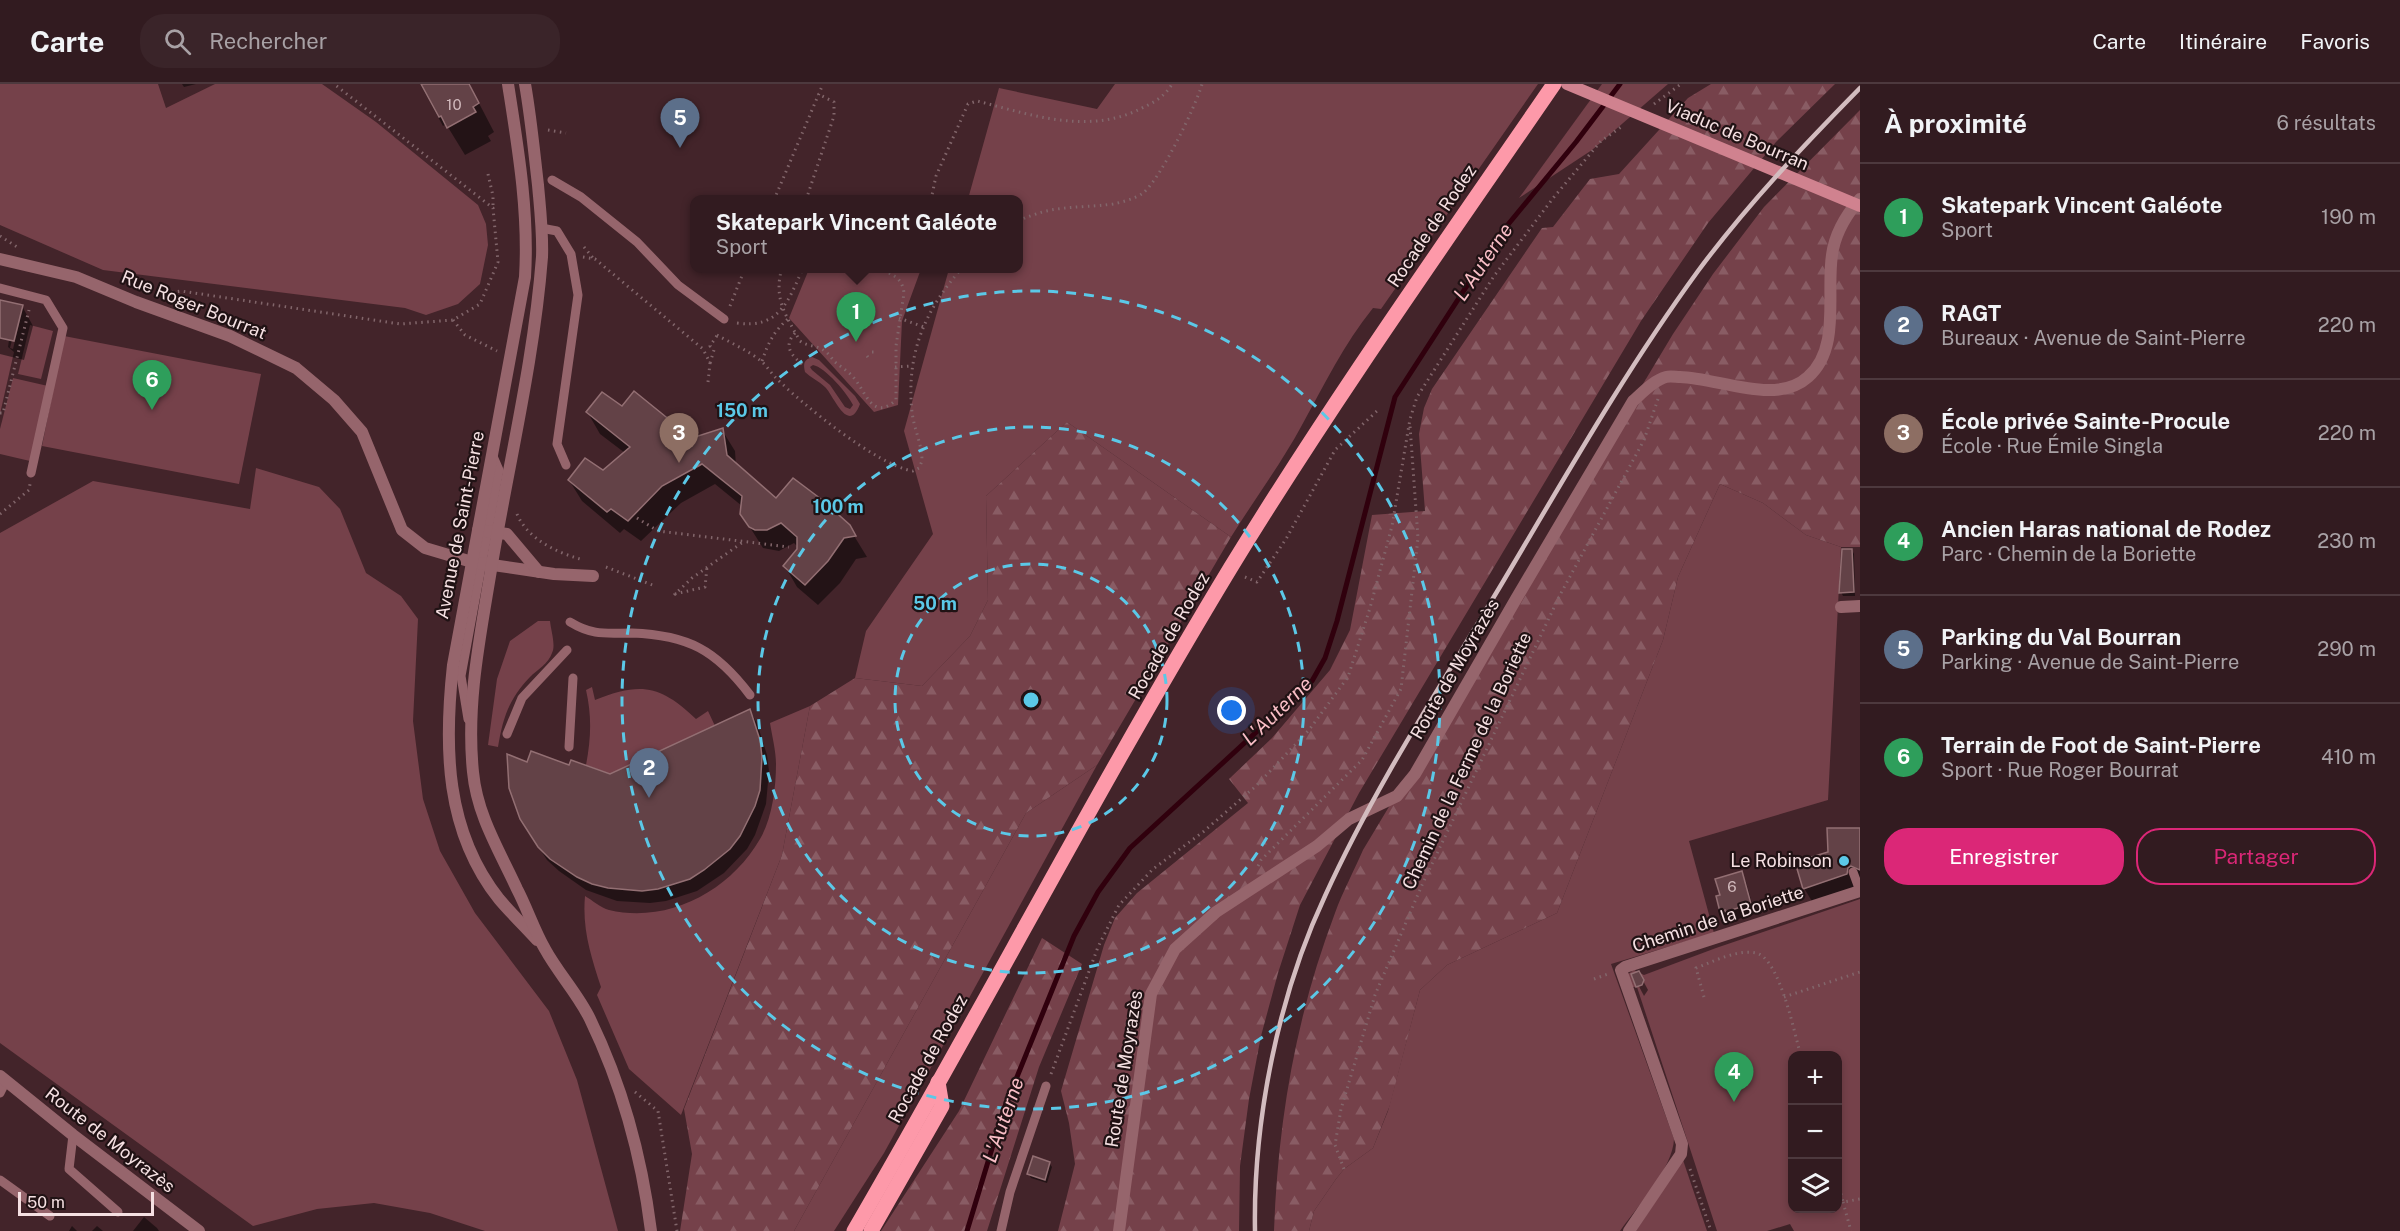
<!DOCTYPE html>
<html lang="fr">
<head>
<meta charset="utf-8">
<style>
	body { margin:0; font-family:"Public Sans",sans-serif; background:#3a2429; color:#f1f3f6 }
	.controls { position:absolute; right:18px; bottom:18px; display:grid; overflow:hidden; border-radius:12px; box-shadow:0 3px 9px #0003 }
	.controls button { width:54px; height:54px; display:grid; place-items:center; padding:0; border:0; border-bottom:2px solid #4d393e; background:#321b20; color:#f1f3f6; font:30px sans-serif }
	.scale { position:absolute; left:18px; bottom:15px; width:136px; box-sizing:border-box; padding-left:6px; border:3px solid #f5e0e2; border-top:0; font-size:16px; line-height:21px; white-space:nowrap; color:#f5e0e2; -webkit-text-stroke:4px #201214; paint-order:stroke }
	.you { position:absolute; left:1232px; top:627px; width:21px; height:21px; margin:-15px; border:4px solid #fff; border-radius:50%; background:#1a73e8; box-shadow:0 0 0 9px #1a73e833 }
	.badge { display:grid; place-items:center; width:39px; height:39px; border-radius:50%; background:#db2777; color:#fff; font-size:20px; font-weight:700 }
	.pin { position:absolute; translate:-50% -50px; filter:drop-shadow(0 2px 3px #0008) }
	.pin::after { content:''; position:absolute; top:32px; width:21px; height:18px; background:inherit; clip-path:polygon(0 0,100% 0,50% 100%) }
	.popup { position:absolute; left:690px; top:111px; width:333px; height:78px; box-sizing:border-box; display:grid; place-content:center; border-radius:12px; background:#321b20; filter:drop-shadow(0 2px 4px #0005); font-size:20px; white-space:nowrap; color:#a8a1a5 }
	.popup b { font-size:22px; color:#f1f3f6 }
	.popup::after { content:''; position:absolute; left:50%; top:100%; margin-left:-12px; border:12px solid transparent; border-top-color:#321b20 }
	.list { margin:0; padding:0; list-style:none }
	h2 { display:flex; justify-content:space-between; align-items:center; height:78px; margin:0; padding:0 24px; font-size:26px }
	h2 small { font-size:20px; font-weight:400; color:#a8a1a5 }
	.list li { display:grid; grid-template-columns:39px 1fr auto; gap:18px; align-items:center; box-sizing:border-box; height:108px; padding:0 24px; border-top:2px solid #4d393e }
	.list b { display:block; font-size:22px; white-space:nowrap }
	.list p { margin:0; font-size:20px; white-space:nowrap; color:#a8a1a5 }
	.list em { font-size:20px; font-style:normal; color:#a8a1a5 }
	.actions { display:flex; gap:12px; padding:18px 24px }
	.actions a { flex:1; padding:14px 0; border:2px solid #db2777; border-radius:24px; text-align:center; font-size:21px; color:#db2777 }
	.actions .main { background:#db2777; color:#fff }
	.icon { flex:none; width:33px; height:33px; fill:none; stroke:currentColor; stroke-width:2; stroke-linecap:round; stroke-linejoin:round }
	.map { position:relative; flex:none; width:1860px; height:1147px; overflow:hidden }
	header { display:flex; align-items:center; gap:36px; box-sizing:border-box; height:84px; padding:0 30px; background:#321b20; border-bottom:2px solid #4d393e }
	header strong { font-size:28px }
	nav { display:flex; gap:33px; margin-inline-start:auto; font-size:21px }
	.search { width:420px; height:54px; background:#3a2429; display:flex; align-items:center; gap:15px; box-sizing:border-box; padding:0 21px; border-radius:24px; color:#a8a1a5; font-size:22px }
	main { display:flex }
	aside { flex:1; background:#321b20 }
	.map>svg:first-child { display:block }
	.green { fill:#75414a; fill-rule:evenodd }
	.forest { fill:url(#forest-firs) }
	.shadow { fill:#0007; fill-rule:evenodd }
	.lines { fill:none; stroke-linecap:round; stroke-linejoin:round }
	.stream { stroke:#30000d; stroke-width:5 }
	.building { fill:#634247; stroke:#936f73; stroke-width:1.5 }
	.path { stroke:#82666b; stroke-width:3; stroke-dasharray:1.5 4.5; stroke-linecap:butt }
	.service { stroke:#96656c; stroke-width:9 }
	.minor { stroke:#96656c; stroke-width:12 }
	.tertiary { stroke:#96656c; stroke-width:12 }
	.secondary { stroke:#d0828f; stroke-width:12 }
	.primary { stroke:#fd99a9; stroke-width:15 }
	.rail { stroke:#d3bcbf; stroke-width:4.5 }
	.ring { fill:none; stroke:#5bc8e7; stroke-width:3; stroke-dasharray:10 8 }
	.poi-dot { fill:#5bc8e7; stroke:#201214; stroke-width:2 }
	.labels { text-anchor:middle; stroke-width:4.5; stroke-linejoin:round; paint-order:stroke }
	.number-label { font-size:15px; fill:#d0b8bb }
	.street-label { font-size:18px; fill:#f5e0e2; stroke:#201214 }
	.poi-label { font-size:18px; fill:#f5e0e2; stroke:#201214; text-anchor:end }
	.water-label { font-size:20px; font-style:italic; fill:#f9bec6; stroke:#201214 }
	.centre { fill:#5bc8e7; stroke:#201214; stroke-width:3 }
	.ring-label { font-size:18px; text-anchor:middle; font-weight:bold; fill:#5bc8e7; stroke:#201214; stroke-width:4.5; stroke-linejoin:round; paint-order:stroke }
</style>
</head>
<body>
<header>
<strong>Carte</strong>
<div class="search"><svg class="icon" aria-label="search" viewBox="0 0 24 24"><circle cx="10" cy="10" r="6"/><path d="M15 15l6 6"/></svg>Rechercher</div>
<nav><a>Carte</a><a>Itinéraire</a><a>Favoris</a></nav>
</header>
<main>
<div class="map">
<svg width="1860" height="1147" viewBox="0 0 1860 1147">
	<defs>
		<pattern id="forest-firs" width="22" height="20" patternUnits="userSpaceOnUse" patternTransform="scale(1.5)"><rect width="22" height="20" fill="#75414a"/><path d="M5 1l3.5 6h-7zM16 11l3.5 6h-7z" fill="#895c64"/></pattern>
	</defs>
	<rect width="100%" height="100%" fill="#43242a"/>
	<g class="green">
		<path d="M0 0H158L166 24 215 0H322L376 38 478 121 486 140 488 161 480 200 458 220 426 231 405 224 103 186 0 141Z"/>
		<path d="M1115 0H1538L1381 225 1373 224C1344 260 1324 301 1302 341 1281 380 1254 416 1231 453L1067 338 986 412 988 516 970 552 922 602 855 594 866 547 933 450 904 347 949 185 1018 184V116L968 115 999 4 1097 25Z"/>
		<path d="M1602 0H1668L1592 66 1519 114Z"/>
		<path d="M809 185H921L902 237 898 321 874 328 789 234Z"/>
		<path d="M30 241 53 247 41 295 18 290Z"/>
		<path d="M64 252 261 290 239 400 42 362Z"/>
		<path d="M0 254 9 256 8 263 14 268 0 330Z"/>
		<path d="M812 273 819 276 855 312 860 320C848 352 833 310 825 303 819 297 811 294 805 288 803 279 804 276 812 273ZM813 281C825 283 848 310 853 321L850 325 845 323 830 301 812 286 810 283Z"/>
		<path d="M13 294 48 302 30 377 0 370V345Z"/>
		<path d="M256 384 319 403 340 425 366 489 401 512 418 535 413 637 423 715 440 767 475 829 549 927 577 996 618 1147H485L430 1129 374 1119 317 1125 253 1142 0 959V449L93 397 250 425Z"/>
		<path d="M1720 400 1763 419 1806 451 1841 463 1828 716 1689 757 1714 849 1611 880 1674 1055C1673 1084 1637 1123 1620 1147H1309L1314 1127 1336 1095 1344 1085 1373 1064 1388 1027 1420 906 1447 881 1557 829 1663 556 1678 493Z"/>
		<path d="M538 537H550C551 547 556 561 552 569 549 579 537 586 530 593 509 615 503 633 498 663L488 661 497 595 510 557Z"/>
		<path d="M592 603 595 616C641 598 660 601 696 635L708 627 715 642 610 690 586 681C591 655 592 632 586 606Z"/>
		<path d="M810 622 782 771 681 1031 629 985 597 911 601 903C591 872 582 845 585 812 592 816 601 824 609 826 668 840 730 807 760 755 772 735 776 704 776 680 776 667 772 652 770 639Z"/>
		<path d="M1097 681 884 1069 834 1147H794L1026 729Z"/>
		<path d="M1860 815V1147H1717L1637 903H1632L1628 890 1634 886 1644 891 1716 864ZM1792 972H1838V1124H1792Z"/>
		<path d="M1683 1076 1707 1147H1636Z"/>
	</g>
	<g class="forest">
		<path d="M1711 0H1835L1776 58 1708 139 1641 237 1359 709 1300 821 1278 889 1261 952 1249 1015 1240 1082 1239 1147H1058L1075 1080 1069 1039 1061 1007 1104 861 1115 834 1137 809 1248 719 1229 695 1272 654 1330 586 1350 546 1372 431 1425 427 1419 350 1424 324 1432 305 1542 144 1553 143 1590 95 1619 90 1688 14Z"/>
		<path d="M1860 26V463H1841L1806 451 1763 419 1720 400 1678 493 1663 556 1557 829 1447 881 1420 906 1390 1021 1373 1064 1344 1085 1336 1095 1314 1127 1309 1147H1274C1278 1036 1296 932 1335 829 1343 807 1354 787 1363 766L1673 250 1713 190 1764 123Z"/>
		<path d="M1067 338 1231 453 1097 681 1026 729 794 1147H680L692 1070 684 1025 782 771 810 622 855 594 922 602 970 552 988 516 986 412Z"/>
		<path d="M1042 854 1082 880 1039 983 987 1147H881L959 1027Z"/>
	</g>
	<g class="shadow">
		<path d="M182 0H196L184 3Z"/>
		<path d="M420 0H469L494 48 488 52 491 57 465 71 446 40 443 42Z"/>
		<path d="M0 217 22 222 33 242 24 276 0 270ZM17 236H20L13 265 10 264Z"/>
		<path d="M622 324 691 355 722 346 735 367 736 382 776 416 848 442 867 473 856 475 840 499 818 521 797 503 785 482 799 464 794 459 779 467 763 464 741 429 742 422 715 400 681 419 641 457 624 445 620 449 582 417 569 396 603 388 625 369 600 350 588 329Z"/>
		<path d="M1852 466 1854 470 1855 512H1843L1841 508Z"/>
		<path d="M750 627 757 639 767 671 769 687 766 720 755 751 747 765 724 789 697 807 666 817 650 819 617 817 586 806 559 787 547 776 529 748 528 680 570 682 611 692Z"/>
		<path d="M1860 745V796L1854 805 1813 819 1804 804 1829 769Z"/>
		<path d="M1741 789 1746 798 1755 830 1732 837 1731 835 1727 836 1722 827Z"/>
		<path d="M1639 889 1648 906 1644 912 1633 891Z"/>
		<path d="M1049 1079 1052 1083 1047 1099 1031 1094 1029 1090Z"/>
		<path d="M144 1133 157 1144 159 1147H133Z"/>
		<path d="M1790 1140 1794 1147H1767Z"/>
		<path d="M72 1142 77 1147H69Z"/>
		<path d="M97 1142 103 1147H92Z"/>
	</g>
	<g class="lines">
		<path class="stream" d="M967 1147 1004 1025 1074 852 1098 808 1130 764 1312 597 1325 574 1337 537 1395 313 1501 149 1576 58 1620 0"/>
	</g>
	<g class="building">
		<path d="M421 0H469L479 19 473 23 476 28 447 44 441 32 439 33Z"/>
		<path d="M0 216 23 221 14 257 0 254Z"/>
		<path d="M634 307 692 354 723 344 727 371 776 414 793 394 821 415 850 441 856 452 844 454 828 477 805 501 783 482 797 465V453L781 439 767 446H755L749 443 740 430 742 412 702 380 662 402 628 437 611 425 607 428 568 396 585 374 603 386 630 363 586 328 602 308 622 322Z"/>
		<path d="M1842 465H1852L1854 508 1839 509Z"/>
		<path d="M750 625 760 656 762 673 760 706 755 722 740 752 730 765 704 786 690 795 658 805 642 807 608 804 592 800 577 793 550 775 538 763 520 735 509 704 507 670 527 678 531 667 569 681 571 676 610 690Z"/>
		<path d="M1827 744H1860V786L1851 782 1848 784 1847 790 1803 805 1795 778 1828 768Z"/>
		<path d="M1742 787 1751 820 1725 828V826L1720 828 1716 812 1720 811 1715 795Z"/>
		<path d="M1639 887 1644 896 1642 901 1636 903 1631 890Z"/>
		<path d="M1033 1072 1050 1078 1045 1096 1027 1090Z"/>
	</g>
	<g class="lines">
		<g class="path">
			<path d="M1654 20 1681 0"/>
			<path d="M548 46 566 49"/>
			<path d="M488 90 493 112V124"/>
			<path d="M774 116 823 0"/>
			<path d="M806 116 834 32V18L818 10"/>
			<path d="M931 116 936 92 968 20 977 17C1032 31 1090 52 1144 23 1155 18 1166 11 1172 0"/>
			<path d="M1018 137C1055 120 1075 125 1113 120 1122 118 1135 115 1143 109 1160 96 1196 22 1202 0"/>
			<path d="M0 152 17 163"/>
			<path d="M584 163 593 174"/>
			<path d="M583 173 595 175 703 265 710 279 708 298"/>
			<path d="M782 184C773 214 786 232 800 257 808 263 818 261 826 268 829 270 832 275 835 278 841 283 848 287 853 293 866 307 872 338 896 316V262L904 209C902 191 889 189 873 184"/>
			<path d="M160 210 181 207 400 240 453 236 480 220 498 178 493 124 334 0"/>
			<path d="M730 222 745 184"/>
			<path d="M899 234 924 243"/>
			<path d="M453 236 465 251 497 267"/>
			<path d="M737 239C779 245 788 218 803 184"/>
			<path d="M795 249C783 262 791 271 803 281"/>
			<path d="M717 251C731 259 749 267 761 277 767 282 771 289 776 294 802 320 878 382 913 387L919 384 922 377C922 360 914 345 912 328 906 271 924 227 962 184"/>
			<path d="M872 268H876"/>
			<path d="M867 272 870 276"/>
			<path d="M762 277C768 259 774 247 789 234"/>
			<path d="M710 279 714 266 710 262 718 250"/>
			<path d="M895 283 911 282"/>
			<path d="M0 329H3L29 226"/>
			<path d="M0 430 29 406 30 400"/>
			<path d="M517 430C527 454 555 468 580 475"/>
			<path d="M637 434 658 447 789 463"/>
			<path d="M606 483 655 502"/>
			<path d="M1245 493 1257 498 1286 455 1335 366 1377 327"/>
			<path d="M675 510 705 503 707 483"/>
			<path d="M674 511 692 494 743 458"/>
			<path d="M1258 782 1261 776 1362 676 1401 605 1418 454 1410 342"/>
			<path d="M1594 895 1608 890"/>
			<path d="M1704 913 1696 884C1712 878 1742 863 1759 870 1781 881 1794 948 1801 972"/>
			<path d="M1784 913 1860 888"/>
			<path d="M1051 990 1098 863 1119 821 1153 785 1203 748 1256 702 1309 646 1348 593 1370 524 1392 442 1410 335 1417 313 1494 192 1554 113 1601 57 1624 41"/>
			<path d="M635 1008 658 1027 677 1147"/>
			<path d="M1344 1085 1335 1061 1341 1025 1375 911 1422 801 1560 511 1644 356 1658 315"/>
			<path d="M1690 1085 1711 1147"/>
			<path d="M1838 1098 1843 1118 1860 1115"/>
			<path d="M1843 1118 1851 1147"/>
		</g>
		<g class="service">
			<path d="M552 96 581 113 637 158 678 201 724 235"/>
			<path d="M541 144 557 147 571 170 578 211 557 360 566 381"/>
			<path d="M0 204 46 216 63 244 31 389"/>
			<path d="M570 538C593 552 606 549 632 549 688 551 716 566 750 611"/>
			<path d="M468 635 461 592 499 386 492 370"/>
			<path d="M507 650 522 614 567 566"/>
			<path d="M569 663 573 594"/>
			<path d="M1853 788 1860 807"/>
			<path d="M0 1009 6 997"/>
			<path d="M73 1051 69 1085 118 1128"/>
			<path d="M0 1096 50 1132"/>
			<path d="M1001 1147 1010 1108 1046 1002"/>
		</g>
		<g class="minor">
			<path d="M0 175 76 193 136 218 230 252 296 284 334 316 362 348 402 446 425 464 472 478 554 490 593 492"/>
			<path d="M478 446 507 450 539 488"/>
			<path d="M1841 523 1860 522"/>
			<path d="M1629 1147 1681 1070 1682 1060 1621 886 1625 883 1860 807"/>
		</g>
		<g class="tertiary">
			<path d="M508 0C518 64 529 128 525 193L453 581C444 663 445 747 499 815 511 829 524 842 537 856"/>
			<path d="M525 0C531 34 534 67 538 101 540 124 543 149 542 173 534 278 508 382 491 486 480 553 466 620 473 688 477 731 499 766 517 805 527 824 534 846 545 865 558 889 578 910 590 935 622 1001 642 1075 651 1147"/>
			<path d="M0 992 73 1051 199 1147"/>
			<path d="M1119 1147 1151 910 1175 865 1216 828 1317 762 1349 735 1397 712 1415 690 1516 515 1633 317C1642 309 1654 296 1666 293 1670 292 1676 293 1680 293 1719 294 1776 322 1808 293 1841 264 1826 210 1832 171 1835 149 1846 131 1860 115"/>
		</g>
		<path class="secondary" d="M1567 0 1860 122"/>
		<g class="primary">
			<path d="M854 1147C982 927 1099 701 1231 483 1332 318 1444 160 1554 0"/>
			<path d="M871 1147 942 1022 938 998"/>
		</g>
		<path class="rail" d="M1255 1147C1253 1037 1278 912 1325 812 1374 704 1440 603 1501 501 1564 395 1625 287 1698 187 1747 121 1803 62 1860 4"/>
	</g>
	<g class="ring">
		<circle cx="1031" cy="616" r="136"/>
		<circle cx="1031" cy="616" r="273"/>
		<circle cx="1031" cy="616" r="409"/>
	</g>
	<circle class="poi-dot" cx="1844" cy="777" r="6"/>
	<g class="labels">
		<g class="number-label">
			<text x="454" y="26">10</text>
			<text x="1732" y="808">6</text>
		</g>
		<g class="street-label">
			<text transform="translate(1737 51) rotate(23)" y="6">Viaduc de Bourran</text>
			<text transform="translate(1432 142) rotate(-56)" y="6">Rocade de Rodez</text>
			<text transform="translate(194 221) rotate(22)" y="6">Rue Roger Bourrat</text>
			<text transform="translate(460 441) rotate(-79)" y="6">Avenue de Saint-Pierre</text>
			<text transform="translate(1169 552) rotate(-60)" y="6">Rocade de Rodez</text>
			<text transform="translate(1455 585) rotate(-60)" y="6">Route de Moyrazès</text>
			<text transform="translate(1467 677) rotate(-65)" y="6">Chemin de la Ferme de la Boriette</text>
			<text transform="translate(1718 835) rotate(-18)" y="6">Chemin de la Boriette</text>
			<text transform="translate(928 975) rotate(-61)" y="6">Rocade de Rodez</text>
			<text transform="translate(1124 985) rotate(-81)" y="6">Route de Moyrazès</text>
			<text transform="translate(110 1056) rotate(38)" y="6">Route de Moyrazès</text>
		</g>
		<g class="poi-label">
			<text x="1832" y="783">Le Robinson</text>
		</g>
		<g class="water-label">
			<text transform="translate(1483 178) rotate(-56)" y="7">L'Auterne</text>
			<text transform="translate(1277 627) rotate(-44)" y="7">L'Auterne</text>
			<text transform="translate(1003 1036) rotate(-71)" y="7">L'Auterne</text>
		</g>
	</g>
	<circle cx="1031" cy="616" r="9" class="centre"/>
	<g class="ring-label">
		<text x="742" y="333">150 m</text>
		<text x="838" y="429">100 m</text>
		<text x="935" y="526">50 m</text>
	</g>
</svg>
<div class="controls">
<button>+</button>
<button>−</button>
<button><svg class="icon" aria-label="layers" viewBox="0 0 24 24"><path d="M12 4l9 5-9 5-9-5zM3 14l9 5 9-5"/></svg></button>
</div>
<div class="scale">50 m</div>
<div class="you"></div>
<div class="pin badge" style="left:856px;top:258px;background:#2e9e5b">1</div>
<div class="popup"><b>Skatepark Vincent Galéote</b>Sport</div>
<div class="pin badge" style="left:649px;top:714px;background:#5c6f8a">2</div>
<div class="pin badge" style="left:679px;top:379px;background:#8d6e63">3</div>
<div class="pin badge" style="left:1734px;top:1018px;background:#2e9e5b">4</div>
<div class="pin badge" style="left:680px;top:64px;background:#5c6f8a">5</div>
<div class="pin badge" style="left:152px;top:326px;background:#2e9e5b">6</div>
</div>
<aside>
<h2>À proximité<small>6 résultats</small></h2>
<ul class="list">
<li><span class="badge" style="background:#2e9e5b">1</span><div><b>Skatepark Vincent Galéote</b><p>Sport</p></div><em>190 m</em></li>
<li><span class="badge" style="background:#5c6f8a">2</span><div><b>RAGT</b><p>Bureaux · Avenue de Saint-Pierre</p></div><em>220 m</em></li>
<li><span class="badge" style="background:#8d6e63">3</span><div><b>École privée Sainte-Procule</b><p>École · Rue Émile Singla</p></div><em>220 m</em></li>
<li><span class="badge" style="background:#2e9e5b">4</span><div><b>Ancien Haras national de Rodez</b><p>Parc · Chemin de la Boriette</p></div><em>230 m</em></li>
<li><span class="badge" style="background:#5c6f8a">5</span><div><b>Parking du Val Bourran</b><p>Parking · Avenue de Saint-Pierre</p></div><em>290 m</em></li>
<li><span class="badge" style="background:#2e9e5b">6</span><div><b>Terrain de Foot de Saint-Pierre</b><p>Sport · Rue Roger Bourrat</p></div><em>410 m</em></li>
</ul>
<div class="actions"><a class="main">Enregistrer</a><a>Partager</a></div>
</aside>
</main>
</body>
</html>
